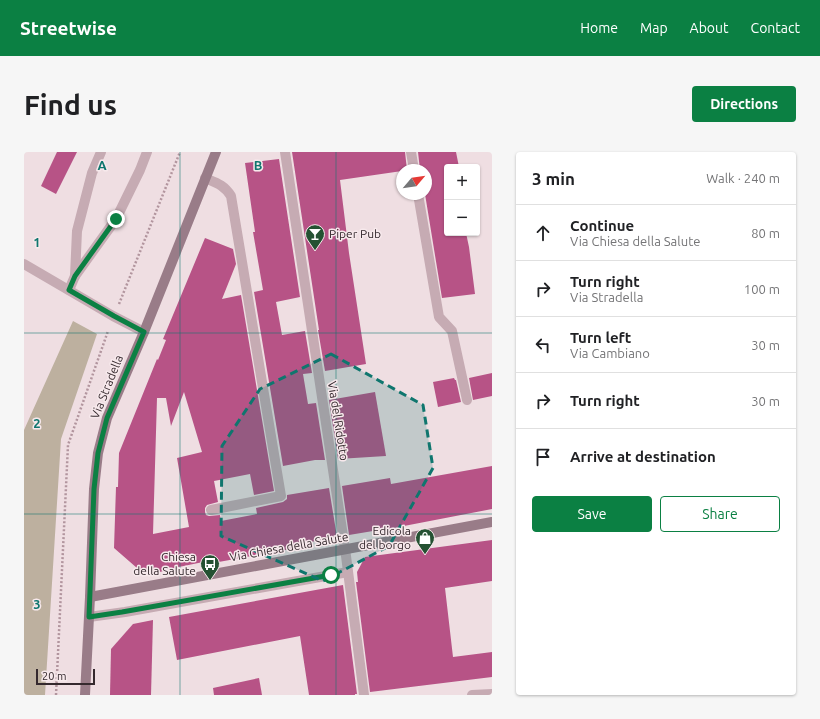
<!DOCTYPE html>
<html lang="en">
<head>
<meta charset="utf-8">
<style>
	body { margin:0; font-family:Ubuntu,sans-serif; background:#f6f6f6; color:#202124 }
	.controls { position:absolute; right:12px; top:12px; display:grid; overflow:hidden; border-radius:4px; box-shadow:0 1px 3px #0004 }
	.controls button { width:36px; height:36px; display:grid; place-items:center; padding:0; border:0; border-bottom:1px solid #e0e0e0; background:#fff; color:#202124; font:20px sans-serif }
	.compass { position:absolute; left:372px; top:12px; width:36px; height:36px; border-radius:50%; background:#fff; box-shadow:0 1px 3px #0004; rotate:61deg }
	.scale { position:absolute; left:12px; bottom:10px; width:59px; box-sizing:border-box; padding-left:4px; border:2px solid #35292e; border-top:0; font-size:11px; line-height:14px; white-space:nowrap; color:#35292e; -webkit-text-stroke:3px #f7e9ec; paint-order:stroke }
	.stop { position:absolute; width:12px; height:12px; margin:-9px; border:3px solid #0b8043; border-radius:50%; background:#fff }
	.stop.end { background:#0b8043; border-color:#fff; box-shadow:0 1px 4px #0008 }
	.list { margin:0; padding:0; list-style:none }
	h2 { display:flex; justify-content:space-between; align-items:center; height:52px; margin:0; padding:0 16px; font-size:17px }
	h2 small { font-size:13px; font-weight:400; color:#757577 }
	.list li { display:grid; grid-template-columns:26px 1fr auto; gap:12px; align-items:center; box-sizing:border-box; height:56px; padding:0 16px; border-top:1px solid #e0e0e0 }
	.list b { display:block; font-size:15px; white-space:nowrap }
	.list p { margin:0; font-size:13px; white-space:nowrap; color:#757577 }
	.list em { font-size:13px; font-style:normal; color:#757577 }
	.actions { display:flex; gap:8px; padding:12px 16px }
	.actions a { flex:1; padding:9px 0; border:1px solid #0b8043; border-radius:4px; text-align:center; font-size:14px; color:#0b8043 }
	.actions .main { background:#0b8043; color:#fff }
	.icon { flex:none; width:22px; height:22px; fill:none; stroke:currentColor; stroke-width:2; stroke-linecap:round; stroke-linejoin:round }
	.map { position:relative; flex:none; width:468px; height:543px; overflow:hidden; border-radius:4px }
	header { display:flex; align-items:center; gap:24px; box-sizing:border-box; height:56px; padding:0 20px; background:#0b8043; color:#fff }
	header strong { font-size:19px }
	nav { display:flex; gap:22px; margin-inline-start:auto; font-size:14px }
	.intro { display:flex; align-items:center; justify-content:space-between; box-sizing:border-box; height:96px; padding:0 24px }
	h1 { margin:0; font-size:28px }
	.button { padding:10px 18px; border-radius:4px; background:#0b8043; color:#fff; font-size:14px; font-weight:700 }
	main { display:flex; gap:24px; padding:0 24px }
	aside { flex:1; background:#fff; border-radius:4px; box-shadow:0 1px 3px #0004 }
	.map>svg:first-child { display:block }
	.green { fill:#bdb09f }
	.building { fill:#b75386; fill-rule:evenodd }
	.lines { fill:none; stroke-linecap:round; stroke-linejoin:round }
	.path { stroke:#b2959e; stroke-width:2.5; stroke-dasharray:2 2; stroke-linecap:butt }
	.lane { stroke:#c6abb3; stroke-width:10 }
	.street { stroke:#c6abb3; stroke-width:10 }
	.secondary { stroke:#997c88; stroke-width:10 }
	.route { stroke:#0b8043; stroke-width:5 }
	.marked { fill:#0f766e; fill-opacity:0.2; stroke:#0f766e; stroke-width:3; stroke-dasharray:8 5; stroke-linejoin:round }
	.grid { fill:none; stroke:#0f766e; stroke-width:1; stroke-opacity:0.55 }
	.labels { text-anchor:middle; stroke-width:3; stroke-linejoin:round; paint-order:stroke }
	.poi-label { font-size:12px; fill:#35292e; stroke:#f7e9ec; text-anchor:end }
	.street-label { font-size:12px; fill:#35292e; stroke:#f7e9ec }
	.grid-label { font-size:13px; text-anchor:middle; font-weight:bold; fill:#0f766e; stroke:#f7e9ec; stroke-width:3; stroke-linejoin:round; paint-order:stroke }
</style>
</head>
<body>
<header>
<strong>Streetwise</strong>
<nav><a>Home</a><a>Map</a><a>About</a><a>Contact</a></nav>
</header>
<div class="intro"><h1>Find us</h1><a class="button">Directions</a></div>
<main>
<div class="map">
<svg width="468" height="543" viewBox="0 0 468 543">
	<rect width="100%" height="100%" fill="#efdee2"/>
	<path class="green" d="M49 169 73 182 37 287 21 543H0V278Z"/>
	<g class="building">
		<path d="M33 0H53L32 42 17 34Z"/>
		<path d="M268 0H381L383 18H378V19L316 28 325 101 342 212 301 219 294 178H295Z"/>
		<path d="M394 0H432L435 15H423V81H442L445 95 451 142 418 146 401 42H402V18H396Z"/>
		<path d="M255 7 276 145 252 150 258 183 281 179 288 221 279 222 284 252 292 251 301 308H291L259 314 230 140 239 138 229 80H231L221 11Z"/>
		<path d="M181 86 209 97 212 112 198 147 217 143 250 339 230 343 226 322 190 329 194 350 183 353 181 356V360L182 363 185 364 196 363 197 369 233 362 232 356 259 350 263 347V343L305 336 313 385 266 394 267 397 189 411V408L140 418V419L121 423 90 396 92 335H94L95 301 133 207 134 208 142 188 139 187ZM160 240 178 300 153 306 165 375 129 382 133 246H142L147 274Z"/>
		<path d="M468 221V244L449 248 445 226Z"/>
		<path d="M430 226 431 228H432L437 250 414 255 409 230Z"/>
		<path d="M351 240 362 304 314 307 305 248Z"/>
		<path d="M468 314V357L354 379 355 378 325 383 318 334 366 326 367 332Z"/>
		<path d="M468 388V429L421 436 429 505 468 500V525L346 540 332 430H334L333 420 341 405Z"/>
		<path d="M319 433 333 542H331V543H285L276 484 153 508 145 465Z"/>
		<path d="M129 468 127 543H86L87 497 109 472Z"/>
		<path d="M235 526 238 543H190L189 536Z"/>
	</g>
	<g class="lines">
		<g class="path">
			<path d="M95 152 156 0"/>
			<path d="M32 543 44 293 84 179"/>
		</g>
		<g class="lane">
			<path d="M181 26C193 31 200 33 207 44L257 344 187 358"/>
			<path d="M51 124 53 79 68 21 77 0"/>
			<path d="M45 138 51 124 92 67 116 18 123 0"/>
			<path d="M448 543 468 542"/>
		</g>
		<g class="street">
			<path d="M261 0 322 404 340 543"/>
			<path d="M387 0 390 18"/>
			<path d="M394 42 415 165 428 179 443 248"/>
			<path d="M0 112 89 164 120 180"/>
			<path d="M65 465 101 460 324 420"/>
		</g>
		<g class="secondary">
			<path d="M66 445 468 370"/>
			<path d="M61 543 66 445 70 337 74 301 83 266 120 180 192 0"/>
		</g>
	</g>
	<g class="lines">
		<path class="route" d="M92 67 51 124 45 138 90 164 120 180 83 266 74 301 70 337 65 465 98 460 307 423"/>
	</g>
	<path class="marked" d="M307 202 399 253 409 316 365 394 299 429 197 384 198 294 236 237Z"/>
	<path class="grid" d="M156 0V543M312 0V543M0 181H468M0 362H468"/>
	<defs>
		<symbol id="bar-pin" viewBox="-11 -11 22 30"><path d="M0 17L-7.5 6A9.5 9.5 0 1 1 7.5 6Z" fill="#245132" stroke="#f7e9ec"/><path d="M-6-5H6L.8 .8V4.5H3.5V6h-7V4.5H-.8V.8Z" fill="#fff"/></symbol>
		<symbol id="shop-pin" viewBox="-11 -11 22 30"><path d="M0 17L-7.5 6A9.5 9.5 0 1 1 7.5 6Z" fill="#245132" stroke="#f7e9ec"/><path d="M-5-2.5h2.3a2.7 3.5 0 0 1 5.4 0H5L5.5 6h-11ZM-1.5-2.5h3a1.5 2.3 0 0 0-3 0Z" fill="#fff"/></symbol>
		<symbol id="bus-pin" viewBox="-11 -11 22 30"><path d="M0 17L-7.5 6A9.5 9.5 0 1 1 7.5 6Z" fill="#245132" stroke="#f7e9ec"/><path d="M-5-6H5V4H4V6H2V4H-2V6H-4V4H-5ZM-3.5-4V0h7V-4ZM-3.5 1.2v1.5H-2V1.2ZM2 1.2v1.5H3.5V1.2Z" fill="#fff"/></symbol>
	</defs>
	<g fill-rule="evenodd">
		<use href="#bar-pin" x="280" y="71" width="22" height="30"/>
		<use href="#shop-pin" x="390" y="375" width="22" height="30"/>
		<use href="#bus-pin" x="175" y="401" width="22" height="30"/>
	</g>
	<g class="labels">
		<g class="poi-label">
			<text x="305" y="86" text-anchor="start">Piper Pub</text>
			<text x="387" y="383">Edicola<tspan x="387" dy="14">del borgo</tspan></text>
			<text x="172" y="409">Chiesa<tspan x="172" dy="14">della Salute</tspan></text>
		</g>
		<g class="street-label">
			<text transform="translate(83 235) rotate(-68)" y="4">Via Stradella</text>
			<text transform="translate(314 269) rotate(81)" y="4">Via del Ridotto</text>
			<text transform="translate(265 395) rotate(-10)" y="4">Via Chiesa della Salute</text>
		</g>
	</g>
	<g class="grid-label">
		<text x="78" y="18">A</text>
		<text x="234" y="18">B</text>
		<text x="13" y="95">1</text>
		<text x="13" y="276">2</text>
		<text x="13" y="457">3</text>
	</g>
</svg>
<div class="controls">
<button>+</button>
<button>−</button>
</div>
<svg class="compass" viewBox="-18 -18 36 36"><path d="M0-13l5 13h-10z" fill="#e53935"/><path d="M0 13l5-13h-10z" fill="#757577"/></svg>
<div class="scale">20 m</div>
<div class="stop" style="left:307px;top:423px"></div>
<div class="stop end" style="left:92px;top:67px"></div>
</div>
<aside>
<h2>3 min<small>Walk · 240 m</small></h2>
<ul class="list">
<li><svg class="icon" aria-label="ahead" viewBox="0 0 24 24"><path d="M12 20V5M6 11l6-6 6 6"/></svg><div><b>Continue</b><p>Via Chiesa della Salute</p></div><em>80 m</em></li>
<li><svg class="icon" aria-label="right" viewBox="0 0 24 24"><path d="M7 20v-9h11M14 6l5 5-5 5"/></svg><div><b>Turn right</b><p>Via Stradella</p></div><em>100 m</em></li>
<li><svg class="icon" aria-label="left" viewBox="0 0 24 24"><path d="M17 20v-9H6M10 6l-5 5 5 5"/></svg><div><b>Turn left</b><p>Via Cambiano</p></div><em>30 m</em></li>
<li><svg class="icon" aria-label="right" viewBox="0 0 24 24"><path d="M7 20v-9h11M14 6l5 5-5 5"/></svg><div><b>Turn right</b></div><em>30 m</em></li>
<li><svg class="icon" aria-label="arrive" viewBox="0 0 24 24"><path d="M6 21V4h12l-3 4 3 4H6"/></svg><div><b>Arrive at destination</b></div></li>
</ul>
<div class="actions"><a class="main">Save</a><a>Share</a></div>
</aside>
</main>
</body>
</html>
